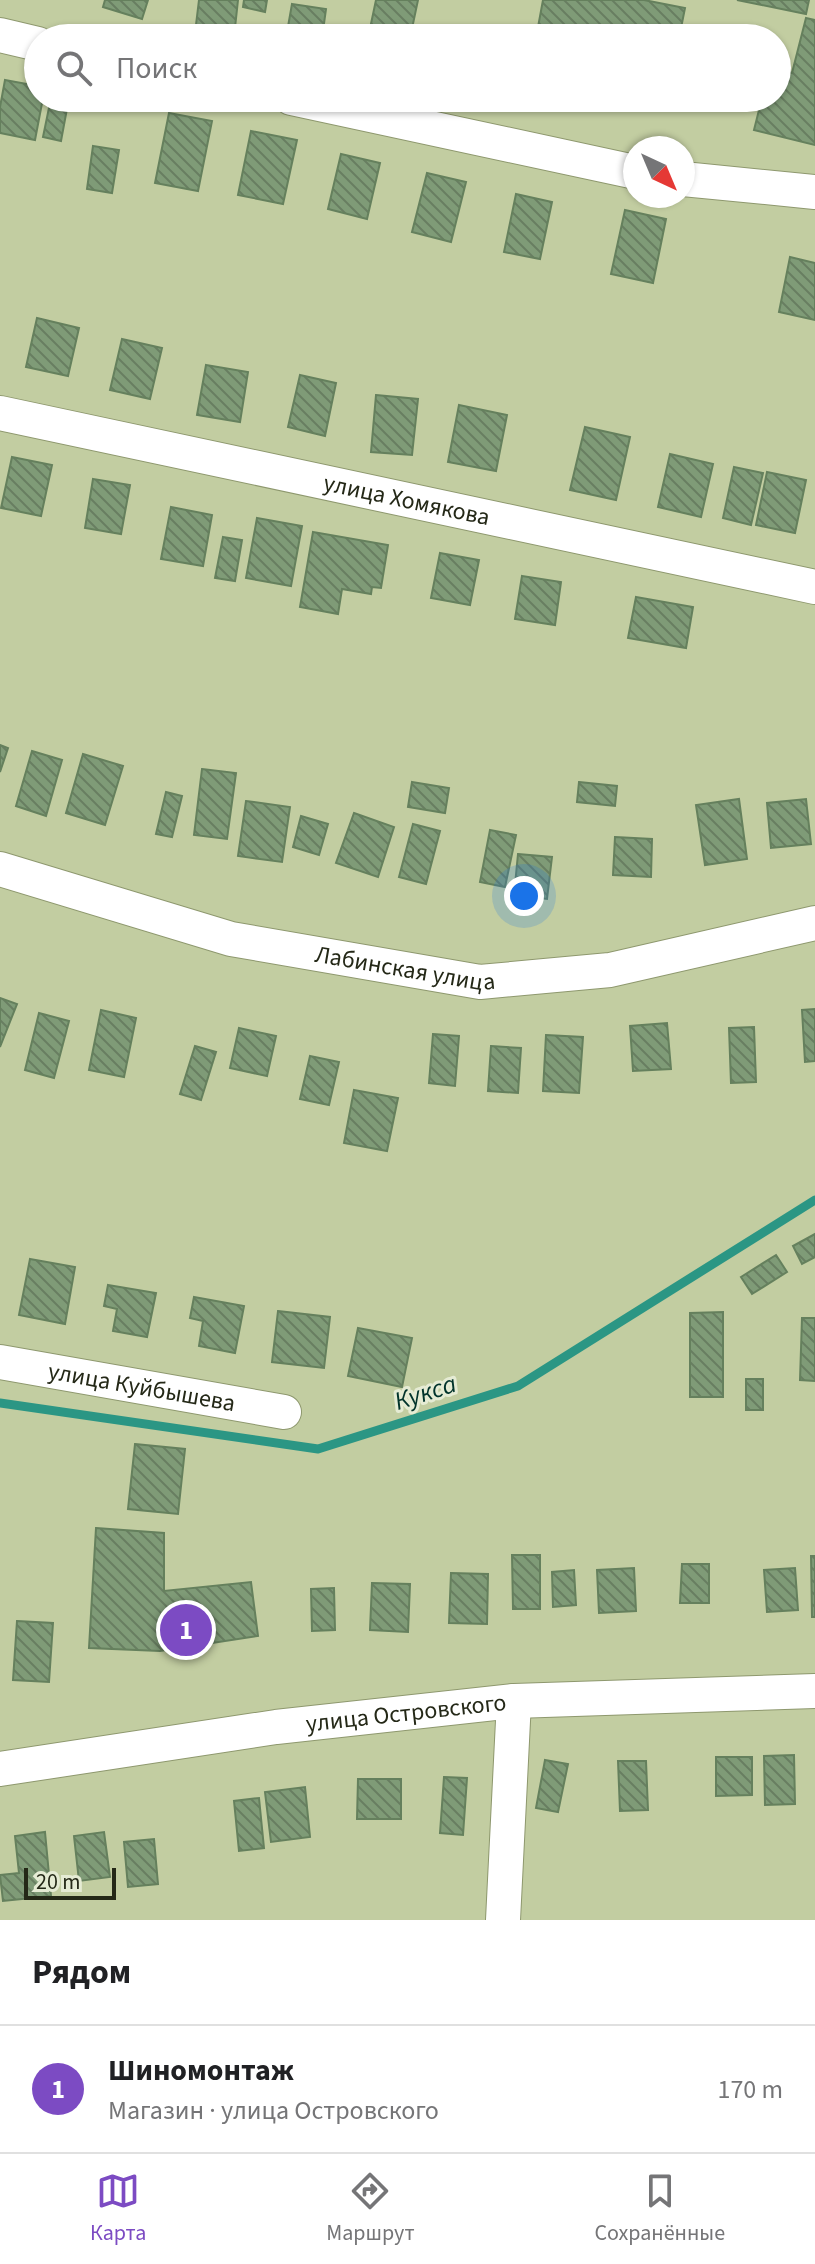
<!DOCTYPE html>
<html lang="ru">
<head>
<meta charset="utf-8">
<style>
	body { margin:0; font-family:"Source Sans 3",sans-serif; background:#f2f2f2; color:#202124 }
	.compass { position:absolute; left:623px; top:136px; width:72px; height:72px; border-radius:50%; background:#fff; box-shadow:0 2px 6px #0004; rotate:136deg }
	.scale { position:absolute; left:24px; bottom:20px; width:92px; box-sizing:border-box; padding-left:8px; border:4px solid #242817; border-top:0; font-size:22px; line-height:28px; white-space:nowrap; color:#242817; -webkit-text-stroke:6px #e5ebd4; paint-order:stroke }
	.you { position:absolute; left:524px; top:896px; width:28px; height:28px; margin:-20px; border:6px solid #fff; border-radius:50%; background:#1a73e8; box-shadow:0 0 0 12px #1a73e833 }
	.badge { display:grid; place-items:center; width:52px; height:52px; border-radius:50%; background:#7c4bc3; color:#fff; font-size:26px; font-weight:700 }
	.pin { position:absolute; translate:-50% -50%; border:4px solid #fff; box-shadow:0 2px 8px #0006 }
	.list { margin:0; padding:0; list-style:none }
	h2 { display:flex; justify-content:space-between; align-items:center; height:104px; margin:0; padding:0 32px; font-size:34px }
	h2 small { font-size:26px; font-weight:400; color:#757577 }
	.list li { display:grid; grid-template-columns:52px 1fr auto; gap:24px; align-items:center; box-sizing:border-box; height:128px; padding:0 32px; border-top:2px solid #e0e0e0 }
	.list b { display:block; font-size:30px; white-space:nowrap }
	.list p { margin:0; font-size:26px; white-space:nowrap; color:#757577 }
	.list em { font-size:26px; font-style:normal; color:#757577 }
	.icon { flex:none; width:44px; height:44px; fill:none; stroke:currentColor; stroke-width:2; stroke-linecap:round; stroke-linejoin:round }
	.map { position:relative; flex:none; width:815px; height:1920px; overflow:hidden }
	.search { position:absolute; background:#fff; box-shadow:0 2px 6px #0004; left:24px; right:24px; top:24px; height:88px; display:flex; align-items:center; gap:20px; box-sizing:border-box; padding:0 28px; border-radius:44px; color:#757577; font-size:30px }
	.sheet { height:232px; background:#fff }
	nav { display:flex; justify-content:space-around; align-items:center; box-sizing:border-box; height:112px; border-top:2px solid #e0e0e0; background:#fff; font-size:22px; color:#757577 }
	nav a { display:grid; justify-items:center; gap:4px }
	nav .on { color:#7c4bc3 }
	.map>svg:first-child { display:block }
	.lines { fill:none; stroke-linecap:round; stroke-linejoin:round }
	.stream { stroke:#2b9684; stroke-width:9 }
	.building { fill:url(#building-back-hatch); stroke:#65805d; stroke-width:2 }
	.minor-casing { stroke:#8e986e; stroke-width:36 }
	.minor { stroke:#fff; stroke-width:34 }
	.labels { text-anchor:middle; stroke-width:6; stroke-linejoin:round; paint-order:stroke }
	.street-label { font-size:24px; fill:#242817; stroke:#e5ebd4 }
	.water-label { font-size:26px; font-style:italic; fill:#01332b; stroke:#e5ebd4 }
</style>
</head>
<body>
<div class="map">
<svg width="815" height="1920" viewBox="0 0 815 1920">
	<defs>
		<pattern id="building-back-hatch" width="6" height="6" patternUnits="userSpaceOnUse" patternTransform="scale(2)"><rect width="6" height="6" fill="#7f9b77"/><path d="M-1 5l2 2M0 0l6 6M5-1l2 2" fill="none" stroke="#687e61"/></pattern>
	</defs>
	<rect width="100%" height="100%" fill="#c2cda1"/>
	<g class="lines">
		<path class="stream" d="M0 1403 318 1449 518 1386 815 1200"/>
	</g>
	<g class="building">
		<path d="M105 0H148L142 19 103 7Z"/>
		<path d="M199 0H238L234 37 195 33Z"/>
		<path d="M244 0H267L265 12 243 7Z"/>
		<path d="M376 0H418L410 38H368Z"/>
		<path d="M543 0H644L685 8 679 38H536Z"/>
		<path d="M737 0H809L806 14Z"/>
		<path d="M292 4 326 9 322 38H286Z"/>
		<path d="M806 18 815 20V145L754 130 762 98H777V70L792 73Z"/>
		<path d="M5 80 38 86V98H43L35 140 0 133V107Z"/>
		<path d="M51 98H69L61 141 43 137Z"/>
		<path d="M608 98H667L664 109Z"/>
		<path d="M169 113 212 121 198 191 155 183Z"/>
		<path d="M251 131 297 140 283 204 238 195Z"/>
		<path d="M93 146 119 150 112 193 87 189Z"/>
		<path d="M341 154 380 163 367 219 328 209Z"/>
		<path d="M427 173 466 182 451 242 412 232Z"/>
		<path d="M516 194 552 202 540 259 504 252Z"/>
		<path d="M625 210 666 219 653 283 611 274Z"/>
		<path d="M790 257 815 263V320L779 312Z"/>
		<path d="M37 318 79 328 68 376 26 367Z"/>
		<path d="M122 339 162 348 150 399 110 390Z"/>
		<path d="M206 365 248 372 240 422 197 415Z"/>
		<path d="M300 375 336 383 325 436 288 427Z"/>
		<path d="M376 395 418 399 412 455 371 452Z"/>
		<path d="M459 405 507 415 496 471 448 462Z"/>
		<path d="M585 427 630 437 616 500 570 490Z"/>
		<path d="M670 454 713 464 701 517 658 507Z"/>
		<path d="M12 457 52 465 41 516 1 508Z"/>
		<path d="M734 467 763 473 751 525 723 518Z"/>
		<path d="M767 472 806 480 795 533 756 525Z"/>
		<path d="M93 479 130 485 121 534 85 528Z"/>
		<path d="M171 507 212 515 203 566 161 559Z"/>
		<path d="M257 518 302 526 291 586 246 578Z"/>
		<path d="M313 532 388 545 381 588 372 587 371 594 342 589 338 614 300 607Z"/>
		<path d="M223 537 242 540 235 581 215 578Z"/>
		<path d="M440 553 479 560 470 605 431 598Z"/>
		<path d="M522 576 561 582 555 625 515 619Z"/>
		<path d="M636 597 693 607 686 648 628 638Z"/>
		<path d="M0 745 8 748 0 772Z"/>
		<path d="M32 751 62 760 46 816 16 806Z"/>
		<path d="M83 754 123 766 105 825 66 813Z"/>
		<path d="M202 769 236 773 227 839 194 835Z"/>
		<path d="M412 782 449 788 445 813 408 807Z"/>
		<path d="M579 782 617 786 615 806 577 802Z"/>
		<path d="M166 792 182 796 172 837 156 834Z"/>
		<path d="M739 799 747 859 705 865 696 805Z"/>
		<path d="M806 799 811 844 771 848 767 803Z"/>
		<path d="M246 801 290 807 282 862 238 856Z"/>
		<path d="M354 813 394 827 378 877 336 863Z"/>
		<path d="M301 816 328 824 319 855 293 847Z"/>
		<path d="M413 824 440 831 426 884 399 877Z"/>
		<path d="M490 830 516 835 505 887 480 882Z"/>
		<path d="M615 837 652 839 651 877 613 875Z"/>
		<path d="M518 854 552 857 547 899 514 895Z"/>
		<path d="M0 998 17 1004 0 1047Z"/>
		<path d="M815 1009V1061L805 1062 802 1010Z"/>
		<path d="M101 1010 136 1018 124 1077 89 1070Z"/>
		<path d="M39 1013 69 1021 54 1078 25 1070Z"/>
		<path d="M667 1023 671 1069 633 1071 630 1026Z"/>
		<path d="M754 1027 756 1082 731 1083 729 1028Z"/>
		<path d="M239 1028 276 1036 267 1076 230 1068Z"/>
		<path d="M433 1034 459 1036 455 1086 429 1083Z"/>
		<path d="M546 1035 583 1037 579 1093 543 1091Z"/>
		<path d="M195 1046 216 1052 201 1100 180 1094Z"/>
		<path d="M491 1046 521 1048 518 1093 488 1091Z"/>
		<path d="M310 1056 339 1062 329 1105 300 1099Z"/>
		<path d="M354 1090 398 1098 387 1151 344 1143Z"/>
		<path d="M815 1234V1257L802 1264 793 1246Z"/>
		<path d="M776 1255 787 1272 752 1294 741 1277Z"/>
		<path d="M30 1259 75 1267 65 1324 19 1315Z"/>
		<path d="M108 1285 156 1293 147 1337 113 1331 117 1309 104 1306Z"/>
		<path d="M194 1297 244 1306 235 1353 199 1346 203 1321 190 1318Z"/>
		<path d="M278 1311 330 1317 324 1368 272 1362Z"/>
		<path d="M723 1312V1397H690V1313Z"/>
		<path d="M802 1318H815V1381L800 1380Z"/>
		<path d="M358 1328 412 1338 402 1387 348 1376Z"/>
		<rect x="746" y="1379" width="17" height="31"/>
		<path d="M135 1444 185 1449 178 1514 128 1509Z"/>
		<path d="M96 1528 164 1533V1591L251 1582 258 1636 160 1651 89 1648Z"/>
		<path d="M512 1555H540V1609H513Z"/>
		<path d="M811 1556H815V1617H812Z"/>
		<path d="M682 1564H709V1603H680Z"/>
		<path d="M634 1568 636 1611 599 1613 597 1570Z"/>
		<path d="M795 1568 798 1610 767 1612 764 1570Z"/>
		<path d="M574 1570 576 1605 553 1607 552 1572Z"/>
		<path d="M451 1573 488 1574 487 1624 449 1623Z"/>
		<path d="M372 1583 410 1584 408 1632 370 1630Z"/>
		<path d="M334 1588 335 1630 312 1631 311 1589Z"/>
		<path d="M17 1621 53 1623 49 1682 13 1680Z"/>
		<path d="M794 1755 795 1804 765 1805 764 1756Z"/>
		<path d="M716 1757H752V1795L716 1796Z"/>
		<path d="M545 1760 568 1764 558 1812 536 1808Z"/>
		<path d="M618 1761H646L648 1810 620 1811Z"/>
		<path d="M444 1777 467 1778 463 1835 440 1833Z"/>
		<path d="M358 1779H401V1819H357Z"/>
		<path d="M305 1787 310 1837 271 1842 265 1792Z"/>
		<path d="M259 1798 264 1848 239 1851 234 1801Z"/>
		<path d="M45 1832 51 1896 3 1901 0 1875 19 1873 15 1836Z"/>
		<path d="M104 1832 110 1877 79 1881 74 1836Z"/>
		<path d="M154 1839 158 1884 128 1887 124 1842Z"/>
	</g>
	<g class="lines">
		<defs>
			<g id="minor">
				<path d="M0 35 38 44"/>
				<path d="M291 98 635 172"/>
				<path d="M683 179 815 192"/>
				<path id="s1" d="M0 413 815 587"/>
				<path id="s2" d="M0 869 231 939 480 982 610 970 815 923"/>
				<path id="s3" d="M0 1362 284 1412"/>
				<path id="s4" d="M0 1769 276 1727 514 1701 815 1691"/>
				<path d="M503 1920 514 1701"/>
			</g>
		</defs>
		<use href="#minor" class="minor-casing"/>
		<use href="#minor" class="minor"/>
	</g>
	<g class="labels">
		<g class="street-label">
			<text dy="8" stroke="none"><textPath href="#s1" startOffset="416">улица Хомякова</textPath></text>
			<text dy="8" stroke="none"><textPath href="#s2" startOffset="418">Лабинская улица</textPath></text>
			<text dy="8" stroke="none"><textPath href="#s3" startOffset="144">улица Куйбышева</textPath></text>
			<text dy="8" stroke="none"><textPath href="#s4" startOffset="410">улица Островского</textPath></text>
		</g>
		<g class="water-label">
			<text transform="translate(425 1392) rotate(-18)" y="9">Кукса</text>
		</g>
	</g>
</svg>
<svg class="compass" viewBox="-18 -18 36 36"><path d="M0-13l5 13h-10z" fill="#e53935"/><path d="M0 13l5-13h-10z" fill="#757577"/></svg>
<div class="scale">20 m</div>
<div class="you"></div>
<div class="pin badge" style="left:186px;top:1630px">1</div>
<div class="search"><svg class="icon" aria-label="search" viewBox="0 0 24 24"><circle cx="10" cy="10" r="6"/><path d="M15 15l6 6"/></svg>Поиск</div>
</div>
<section class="sheet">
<h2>Рядом<small></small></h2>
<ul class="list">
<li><span class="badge">1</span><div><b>Шиномонтаж</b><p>Магазин · улица Островского</p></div><em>170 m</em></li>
</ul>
</section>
<nav>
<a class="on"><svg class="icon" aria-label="map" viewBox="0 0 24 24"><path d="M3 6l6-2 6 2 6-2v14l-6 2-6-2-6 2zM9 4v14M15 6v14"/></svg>Карта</a>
<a><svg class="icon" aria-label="directions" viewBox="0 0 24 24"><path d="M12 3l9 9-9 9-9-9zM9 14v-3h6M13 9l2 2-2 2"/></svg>Маршрут</a>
<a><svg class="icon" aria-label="saved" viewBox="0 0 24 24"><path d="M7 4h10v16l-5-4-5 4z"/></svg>Сохранённые</a>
</nav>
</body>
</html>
